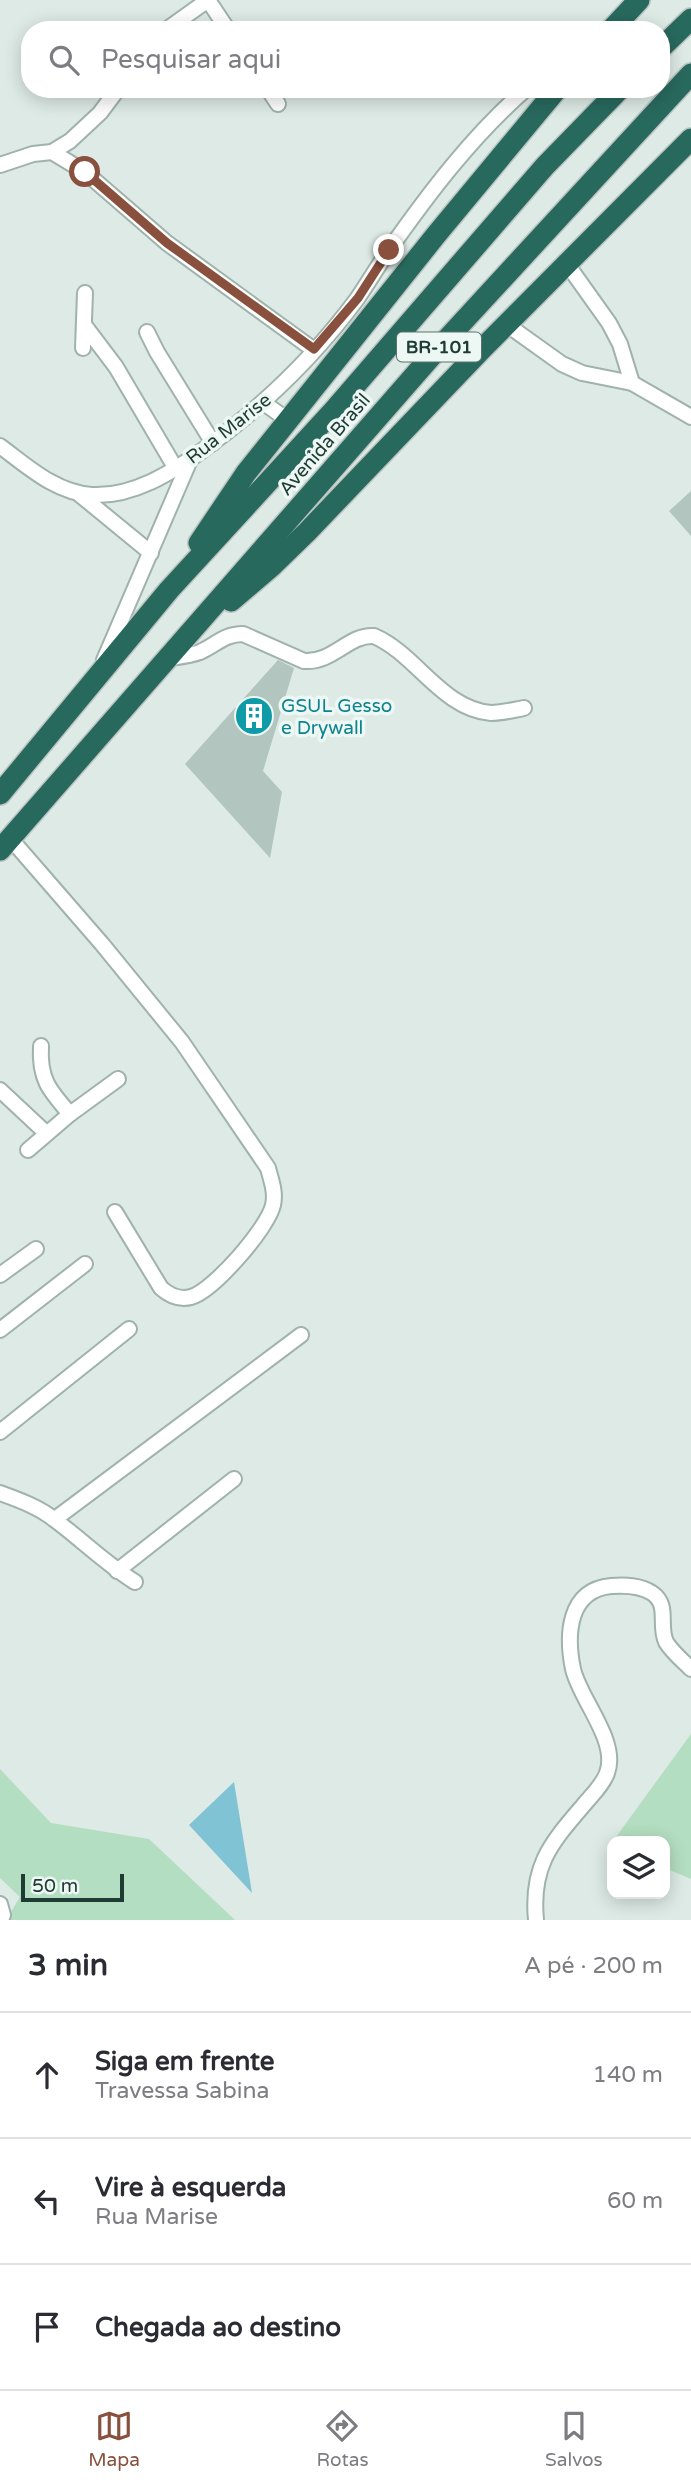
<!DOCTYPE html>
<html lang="pt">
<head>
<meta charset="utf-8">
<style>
	body { margin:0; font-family:"Varela Round",sans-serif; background:#f2f2f3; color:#2b2b33 }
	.controls { position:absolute; right:21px; bottom:21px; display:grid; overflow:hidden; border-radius:14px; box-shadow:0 4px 18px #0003 }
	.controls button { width:63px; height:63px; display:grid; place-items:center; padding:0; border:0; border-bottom:2px solid #e1e1e2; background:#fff; color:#2b2b33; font:35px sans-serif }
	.scale { position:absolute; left:21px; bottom:18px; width:103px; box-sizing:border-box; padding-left:7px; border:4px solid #1e3b34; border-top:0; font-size:19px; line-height:24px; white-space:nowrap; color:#1e3b34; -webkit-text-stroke:5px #edf7f3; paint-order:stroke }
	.stop { position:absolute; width:21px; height:21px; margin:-16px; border:5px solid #89503d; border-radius:50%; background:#fff }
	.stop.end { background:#89503d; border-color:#fff; box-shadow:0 2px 7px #0008 }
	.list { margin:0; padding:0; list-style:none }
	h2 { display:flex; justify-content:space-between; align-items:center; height:91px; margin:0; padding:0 28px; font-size:30px }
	h2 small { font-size:23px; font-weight:400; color:#7c7c81 }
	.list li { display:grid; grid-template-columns:46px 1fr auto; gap:21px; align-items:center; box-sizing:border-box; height:126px; padding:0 28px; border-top:2px solid #e1e1e2 }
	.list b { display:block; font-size:26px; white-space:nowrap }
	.list p { margin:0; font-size:23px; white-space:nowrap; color:#7c7c81 }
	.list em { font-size:23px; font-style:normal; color:#7c7c81 }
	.icon { flex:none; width:38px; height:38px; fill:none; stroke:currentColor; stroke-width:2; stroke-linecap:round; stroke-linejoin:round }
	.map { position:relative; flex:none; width:691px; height:1920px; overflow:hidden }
	.search { position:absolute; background:#fff; box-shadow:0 4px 18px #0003; left:21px; right:21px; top:21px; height:77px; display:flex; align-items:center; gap:18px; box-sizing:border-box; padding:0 24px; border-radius:28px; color:#7c7c81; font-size:26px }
	.sheet { height:469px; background:#fff }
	nav { display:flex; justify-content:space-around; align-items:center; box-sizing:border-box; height:98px; border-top:2px solid #e1e1e2; background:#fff; font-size:19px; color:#7c7c81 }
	nav a { display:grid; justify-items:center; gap:4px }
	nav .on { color:#89503d }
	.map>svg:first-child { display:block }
	.green { fill:#b4dec1 }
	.water { fill:#80c3d5 }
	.building { fill:#b2c5be }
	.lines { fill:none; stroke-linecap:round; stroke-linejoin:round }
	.minor-casing { stroke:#a0b2ac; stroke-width:18 }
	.highway-casing { stroke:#bcc4c2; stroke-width:24 }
	.minor { stroke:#fff; stroke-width:14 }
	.highway { stroke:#28695e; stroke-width:21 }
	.route { stroke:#89503d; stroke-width:9 }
	.labels { text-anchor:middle; stroke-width:7; stroke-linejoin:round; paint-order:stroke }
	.shield { fill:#edf7f3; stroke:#5c736d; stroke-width:2 }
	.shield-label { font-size:18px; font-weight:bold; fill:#1e3b34 }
	.street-label { font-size:19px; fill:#1e3b34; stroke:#edf7f3 }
	.culture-label { font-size:19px; fill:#0d838f; stroke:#edf7f3; text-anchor:start }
</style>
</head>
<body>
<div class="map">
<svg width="691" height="1920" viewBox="0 0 691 1920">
	<rect width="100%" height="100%" fill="#ddeae5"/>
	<g class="green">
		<path d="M691 1734V1879L665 1868V1841H613Z"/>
		<path d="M0 1769 51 1823 149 1839 235 1920H6L20 1897 0 1878Z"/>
	</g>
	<path class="water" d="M234 1782 252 1893 189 1825Z"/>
	<g class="building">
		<path d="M691 491V536L669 511Z"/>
		<path d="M278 660 294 668 263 771 282 792 270 858 185 764Z"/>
	</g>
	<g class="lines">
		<defs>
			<g id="minor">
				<path d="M208 0 228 30"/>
				<path d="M166 30 208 0"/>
				<path d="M268 89 278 104"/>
				<path d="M52 152 85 172 167 243 314 350"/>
				<path d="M0 165 33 154 52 152 70 141 100 113 118 89"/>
				<path d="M567 264 609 323 620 344 632 383"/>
				<path d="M506 324 562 364 582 373 632 383 691 417"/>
				<path d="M85 326 116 367 176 469"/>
				<path d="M147 332 157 352 213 443"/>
				<path d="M83 348 85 293"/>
				<path d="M264 403 289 421"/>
				<path d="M0 446C27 466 56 493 92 495 133 497 171 473 203 450 261 408 314 357 357 299 368 283 378 266 389 250 429 193 473 135 526 89"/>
				<path d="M79 494 151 553"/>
				<path d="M165 659C177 657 189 656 200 652 216 645 224 634 243 634L304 661C333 663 349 634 374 636 416 654 442 709 491 713 502 713 513 710 524 708"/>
				<path d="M104 660 190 460"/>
				<path d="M10 838 102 944 182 1042 268 1168C271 1180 276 1192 273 1205 268 1228 213 1291 191 1297 179 1300 170 1296 161 1288L115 1212"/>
				<path d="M41 1046C39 1079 49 1090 70 1114"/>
				<path d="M0 1090 46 1133"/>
				<path d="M28 1150 70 1114 118 1079"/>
				<path d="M0 1275 36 1249"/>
				<path d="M0 1330 85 1264"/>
				<path d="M0 1432 129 1329"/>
				<path d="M0 1493C19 1500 39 1507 55 1520 82 1540 106 1564 135 1582"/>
				<path d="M55 1519 301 1335"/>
				<path d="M117 1571 234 1479"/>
				<path d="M0 1904 3 1915 1 1920"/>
				<path d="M536 1920C531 1868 549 1845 582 1807 590 1797 603 1785 607 1773 619 1741 580 1700 573 1669 566 1635 568 1590 611 1586 625 1585 640 1585 652 1593 670 1605 658 1625 666 1642 672 1652 683 1661 691 1669"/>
			</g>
			<g id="highway">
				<path d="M611 30 639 0"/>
				<path d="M661 48 691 19"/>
				<path d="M199 543 246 473 436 235 557 89"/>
				<path d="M231 601 272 566 307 532 482 349 691 139"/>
				<path d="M0 794 169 590 334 410 545 166 620 89"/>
				<path d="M0 850 435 352 691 74"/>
			</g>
		</defs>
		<use href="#minor" class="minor-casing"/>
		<use href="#highway" class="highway-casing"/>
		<use href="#minor" class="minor"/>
		<use href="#highway" class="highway"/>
	</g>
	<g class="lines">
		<path class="route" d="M85 172 167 243 314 349 358 298 389 250"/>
	</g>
	<defs>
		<symbol id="building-disc" viewBox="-11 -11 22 22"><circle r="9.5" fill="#0f9aa8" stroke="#edf7f3"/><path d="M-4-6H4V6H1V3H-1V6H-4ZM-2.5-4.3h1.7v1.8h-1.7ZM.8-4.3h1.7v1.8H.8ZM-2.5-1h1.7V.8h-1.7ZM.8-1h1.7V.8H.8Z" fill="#fff"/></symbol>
	</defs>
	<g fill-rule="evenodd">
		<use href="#building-disc" x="232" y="694" width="44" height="44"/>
	</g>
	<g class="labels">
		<rect class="shield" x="397" y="332.5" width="84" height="29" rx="5"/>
		<g class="shield-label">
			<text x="439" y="353">BR-101</text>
		</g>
		<g class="street-label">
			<text transform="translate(228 428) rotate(-38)" y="7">Rua Marise</text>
			<text transform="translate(324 444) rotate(-49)" y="7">Avenida Brasil</text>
		</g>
		<g class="culture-label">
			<text x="281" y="712">GSUL Gesso<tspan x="281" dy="22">e Drywall</tspan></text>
		</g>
	</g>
</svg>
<div class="controls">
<button><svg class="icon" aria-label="layers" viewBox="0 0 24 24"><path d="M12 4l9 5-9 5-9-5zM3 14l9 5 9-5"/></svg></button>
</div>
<div class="scale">50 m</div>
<div class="stop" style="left:85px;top:172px"></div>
<div class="stop end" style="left:389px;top:250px"></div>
<div class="search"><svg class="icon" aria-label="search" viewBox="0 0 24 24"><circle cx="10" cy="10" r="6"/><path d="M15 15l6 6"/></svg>Pesquisar aqui</div>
</div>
<section class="sheet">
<h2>3 min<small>A pé · 200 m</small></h2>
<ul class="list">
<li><svg class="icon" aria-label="ahead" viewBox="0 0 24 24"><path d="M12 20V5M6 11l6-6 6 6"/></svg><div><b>Siga em frente</b><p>Travessa Sabina</p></div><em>140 m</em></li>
<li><svg class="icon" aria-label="left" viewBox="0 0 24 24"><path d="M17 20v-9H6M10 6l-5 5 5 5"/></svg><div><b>Vire à esquerda</b><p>Rua Marise</p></div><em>60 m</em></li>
<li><svg class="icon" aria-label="arrive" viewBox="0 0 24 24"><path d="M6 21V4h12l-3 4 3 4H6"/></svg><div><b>Chegada ao destino</b></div></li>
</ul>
</section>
<nav>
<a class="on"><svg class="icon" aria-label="map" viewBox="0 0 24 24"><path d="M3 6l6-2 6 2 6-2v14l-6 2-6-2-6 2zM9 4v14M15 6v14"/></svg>Mapa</a>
<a><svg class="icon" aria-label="directions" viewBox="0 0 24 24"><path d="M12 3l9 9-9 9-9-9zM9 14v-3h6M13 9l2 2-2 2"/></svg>Rotas</a>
<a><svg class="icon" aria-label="saved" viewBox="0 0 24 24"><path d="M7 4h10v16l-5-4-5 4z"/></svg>Salvos</a>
</nav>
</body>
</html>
